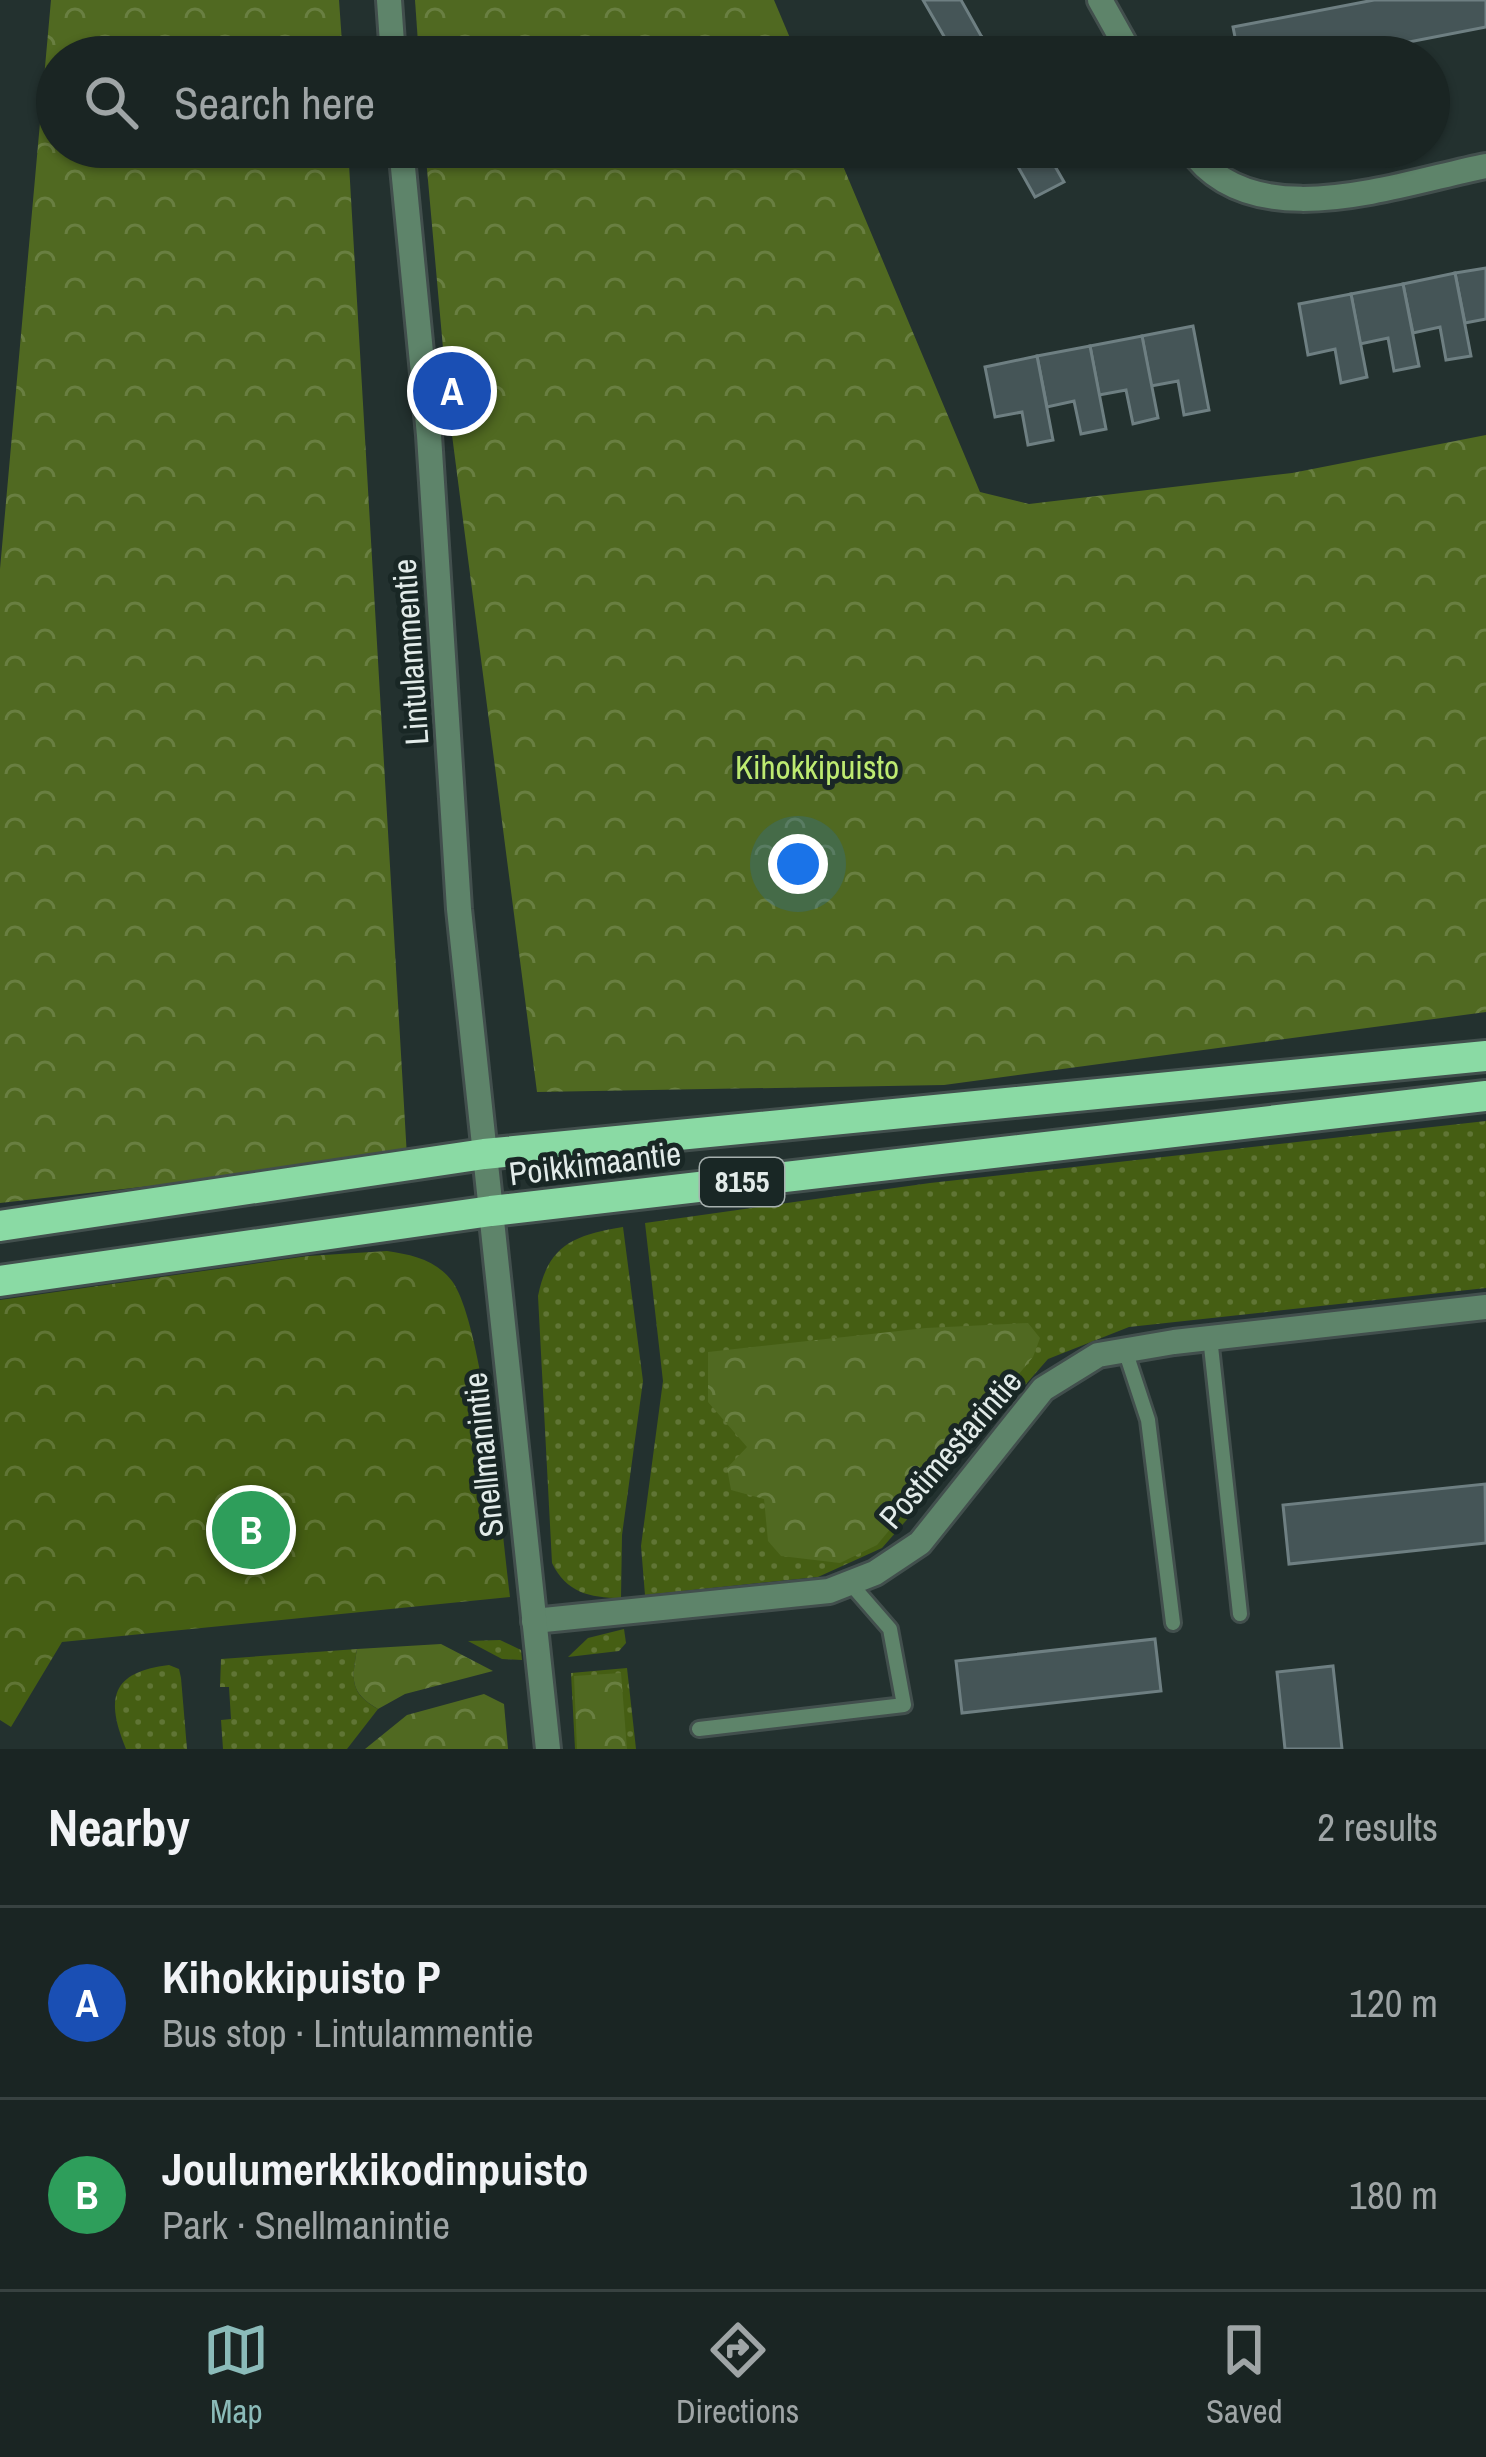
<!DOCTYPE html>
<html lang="en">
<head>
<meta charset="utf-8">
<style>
	body { margin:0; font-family:"Archivo Narrow",sans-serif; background:#273130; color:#f1f3f6 }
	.you { position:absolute; left:798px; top:864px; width:42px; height:42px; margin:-30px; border:9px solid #fff; border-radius:50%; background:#1a73e8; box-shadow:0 0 0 18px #1a73e833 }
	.badge { display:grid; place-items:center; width:78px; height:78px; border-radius:50%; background:#8bbbb9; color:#fff; font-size:39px; font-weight:700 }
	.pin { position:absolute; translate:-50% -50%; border:6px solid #fff; box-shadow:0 3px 12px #0006 }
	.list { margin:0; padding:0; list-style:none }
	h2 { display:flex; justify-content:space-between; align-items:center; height:156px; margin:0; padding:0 48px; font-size:51px }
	h2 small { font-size:39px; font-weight:400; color:#9fa5a6 }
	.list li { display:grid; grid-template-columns:78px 1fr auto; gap:36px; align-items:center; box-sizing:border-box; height:192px; padding:0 48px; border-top:3px solid #384241 }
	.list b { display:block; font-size:45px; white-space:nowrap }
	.list p { margin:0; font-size:39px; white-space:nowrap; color:#9fa5a6 }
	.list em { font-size:39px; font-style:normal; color:#9fa5a6 }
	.icon { flex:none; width:66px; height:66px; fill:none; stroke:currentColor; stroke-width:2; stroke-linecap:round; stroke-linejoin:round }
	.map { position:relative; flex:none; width:1486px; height:1749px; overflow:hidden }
	.search { position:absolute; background:#1a2523; box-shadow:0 3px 9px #0004; left:36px; right:36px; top:36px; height:132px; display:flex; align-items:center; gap:30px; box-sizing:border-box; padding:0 42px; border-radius:66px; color:#9fa5a6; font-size:45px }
	.sheet { height:540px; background:#1a2523 }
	nav { display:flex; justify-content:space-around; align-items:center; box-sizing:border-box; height:168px; border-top:3px solid #384241; background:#1a2523; font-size:33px; color:#9fa5a6 }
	nav a { display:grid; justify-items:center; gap:6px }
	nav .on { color:#8bbbb9 }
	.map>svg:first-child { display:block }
	.grass { fill:url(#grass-dots) }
	.forest { fill:url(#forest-crowns) }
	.park { fill:url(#park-crowns) }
	.building { fill:#455557; stroke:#6e7f82; stroke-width:3 }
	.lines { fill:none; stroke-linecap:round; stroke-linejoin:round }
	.service-casing { stroke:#424f4d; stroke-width:20 }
	.minor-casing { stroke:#424f4d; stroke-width:30 }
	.tertiary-casing { stroke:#424f4d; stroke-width:30 }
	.primary-casing { stroke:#424f4d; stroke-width:36 }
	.service { stroke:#5e846a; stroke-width:14 }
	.minor { stroke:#5e846a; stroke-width:24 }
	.tertiary { stroke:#5e846a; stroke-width:24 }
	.primary { stroke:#8adaa4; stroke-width:30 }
	.labels { text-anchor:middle; stroke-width:10; stroke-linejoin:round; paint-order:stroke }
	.shield { fill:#192725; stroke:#a6b0ae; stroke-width:3 }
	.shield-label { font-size:30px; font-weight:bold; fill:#e2ebe9 }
	.street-label { font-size:33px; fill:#e2ebe9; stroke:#192725 }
	.park-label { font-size:33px; fill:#beeb71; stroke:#192725 }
</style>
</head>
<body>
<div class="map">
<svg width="1486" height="1749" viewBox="0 0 1486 1749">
	<defs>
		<pattern id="grass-dots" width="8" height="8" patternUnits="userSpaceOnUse" patternTransform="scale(3)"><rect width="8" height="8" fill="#455e13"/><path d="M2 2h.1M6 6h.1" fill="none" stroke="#607535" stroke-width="1.8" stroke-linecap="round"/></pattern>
		<pattern id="forest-crowns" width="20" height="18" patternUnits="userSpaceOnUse" patternTransform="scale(3)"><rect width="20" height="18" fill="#506921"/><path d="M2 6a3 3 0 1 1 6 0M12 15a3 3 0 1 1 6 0" fill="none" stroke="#697f41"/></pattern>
		<pattern id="park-crowns" width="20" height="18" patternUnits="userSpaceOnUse" patternTransform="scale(3)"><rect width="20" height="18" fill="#455e13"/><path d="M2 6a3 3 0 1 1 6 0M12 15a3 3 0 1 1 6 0" fill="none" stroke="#607535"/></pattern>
	</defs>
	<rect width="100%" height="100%" fill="#23312f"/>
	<g class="grass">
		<path d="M1486 1121V1288L1129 1327 1048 1359 882 1548 818 1577 645 1595 641 1546 663 1381 645 1223 930 1183Z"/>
		<path d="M623 1227 643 1381 622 1535 621 1598C589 1598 566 1592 552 1563L538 1296C548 1245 574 1235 623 1227Z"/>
		<path d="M624 1629 626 1643 619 1651 568 1657 588 1638Z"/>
		<path d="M500 1640 521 1650 522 1660 502 1659 468 1641Z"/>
		<path d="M357 1649C352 1680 349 1692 378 1709L347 1749H223L221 1720 231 1719 229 1687H220L221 1659Z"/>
		<path d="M169 1665 179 1669 181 1678 187 1749H126C105 1698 111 1672 169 1665Z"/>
		<path d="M627 1668 636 1749H575L571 1673Z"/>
	</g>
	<g class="forest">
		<path d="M51 0H339L343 57H57V147H348L407 1157 0 1203V569Z"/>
		<path d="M415 0H774L798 57H419Z"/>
		<path d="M425 147H835L980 492 1029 504 1292 473 1486 435V1012L944 1085 537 1092 448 404Z"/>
		<path d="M1028 1323 1040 1338 1033 1357 877 1545 840 1563 781 1556 768 1541 764 1499 731 1490 727 1468 747 1447 708 1402V1352L926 1328Z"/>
		<path d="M441 1644 493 1671 405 1694 378 1709C349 1692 352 1680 357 1649Z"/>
		<path d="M621 1673 627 1749H577L574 1676Z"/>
		<path d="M484 1694 504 1704 508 1749H365L407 1715Z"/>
	</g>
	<path class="park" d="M387 1251C412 1255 435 1259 452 1281 484 1325 502 1534 510 1597L62 1642 11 1727 0 1720V1300L308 1256Z"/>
	<g class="building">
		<path d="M923 0H961L993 57H956Z"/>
		<path d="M1374 0H1486V27L1332 57H1239L1233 27Z"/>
		<path d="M982 37 993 57H945Z"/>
		<path d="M1007 147H1044L1064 182 1035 197Z"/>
		<path d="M1486 268V319L1465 323 1455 273Z"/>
		<path d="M1455 273 1471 356 1446 360 1440 327 1413 333 1403 284Z"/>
		<path d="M1403 284 1419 366 1394 371 1388 338 1360 344 1351 294Z"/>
		<path d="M1351 294 1367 377 1341 383 1335 349 1308 355 1299 304Z"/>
		<path d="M1193 326 1209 410 1184 415 1178 381 1151 386 1142 336Z"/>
		<path d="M1142 336 1158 418 1133 424 1126 390 1099 395 1090 346Z"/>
		<path d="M1090 346 1106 429 1081 434 1074 401 1047 407 1037 356Z"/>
		<path d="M1037 356 1053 440 1028 445 1022 412 995 417 985 367Z"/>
		<path d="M1485 1484 1486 1543 1289 1564 1283 1505Z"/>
		<path d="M1155 1639 1161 1691 962 1713 956 1661Z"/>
		<path d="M1333 1666 1342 1749H1285L1277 1672Z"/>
	</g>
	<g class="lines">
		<defs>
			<g id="service">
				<path d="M1210 1337 1240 1614"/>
				<path d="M1125 1350 1148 1420 1173 1623"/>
				<path d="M699 1729 904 1705 890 1629 850 1583"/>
			</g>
			<g id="minor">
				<path d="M1100 0 1132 57"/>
				<path d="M1189 147C1251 240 1399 183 1486 166"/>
				<path d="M534 1621 829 1591 875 1573 920 1543 1043 1389 1098 1355 1174 1342 1486 1307"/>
			</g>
			<g id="tertiary">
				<path d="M389 0 393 57"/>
				<path d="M401 147 429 435 459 909 548 1749"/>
			</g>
			<g id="primary">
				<path d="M0 1226 484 1154 1486 1056"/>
				<path d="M0 1281 491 1211 1486 1096"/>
			</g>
		</defs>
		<use href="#service" class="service-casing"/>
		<use href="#minor" class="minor-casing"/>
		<use href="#tertiary" class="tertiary-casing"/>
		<use href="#primary" class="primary-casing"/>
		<use href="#service" class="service"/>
		<use href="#minor" class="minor"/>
		<use href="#tertiary" class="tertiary"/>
		<use href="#primary" class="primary"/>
	</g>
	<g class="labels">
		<rect class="shield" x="700" y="1158" width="84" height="48" rx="9"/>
		<g class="shield-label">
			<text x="742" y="1192">8155</text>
		</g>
		<g class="street-label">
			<text transform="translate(410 652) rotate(-94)" y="12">Lintulammentie</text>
			<text transform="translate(595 1163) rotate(-7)" y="12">Poikkimaantie</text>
			<text transform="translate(950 1449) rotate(-49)" y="12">Postimestarintie</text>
			<text transform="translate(483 1455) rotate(-96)" y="12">Snellmanintie</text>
		</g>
		<g class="park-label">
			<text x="817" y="779">Kihokkipuisto</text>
		</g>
	</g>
</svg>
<div class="you"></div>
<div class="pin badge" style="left:452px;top:391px;background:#1a4fb4">A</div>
<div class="pin badge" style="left:251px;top:1530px;background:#2e9e5b">B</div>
<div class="search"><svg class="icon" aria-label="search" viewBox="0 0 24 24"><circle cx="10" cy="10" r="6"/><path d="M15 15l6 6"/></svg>Search here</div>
</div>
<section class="sheet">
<h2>Nearby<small>2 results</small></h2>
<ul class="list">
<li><span class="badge" style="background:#1a4fb4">A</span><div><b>Kihokkipuisto P</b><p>Bus stop · Lintulammentie</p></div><em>120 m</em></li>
<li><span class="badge" style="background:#2e9e5b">B</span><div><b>Joulumerkkikodinpuisto</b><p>Park · Snellmanintie</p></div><em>180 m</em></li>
</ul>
</section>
<nav>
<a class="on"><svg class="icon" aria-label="map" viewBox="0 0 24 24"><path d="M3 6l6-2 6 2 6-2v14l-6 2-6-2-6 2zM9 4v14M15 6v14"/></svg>Map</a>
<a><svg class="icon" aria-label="directions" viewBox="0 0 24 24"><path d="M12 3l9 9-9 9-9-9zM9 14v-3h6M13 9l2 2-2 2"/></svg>Directions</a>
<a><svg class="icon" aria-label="saved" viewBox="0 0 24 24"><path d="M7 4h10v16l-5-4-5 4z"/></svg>Saved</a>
</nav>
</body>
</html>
